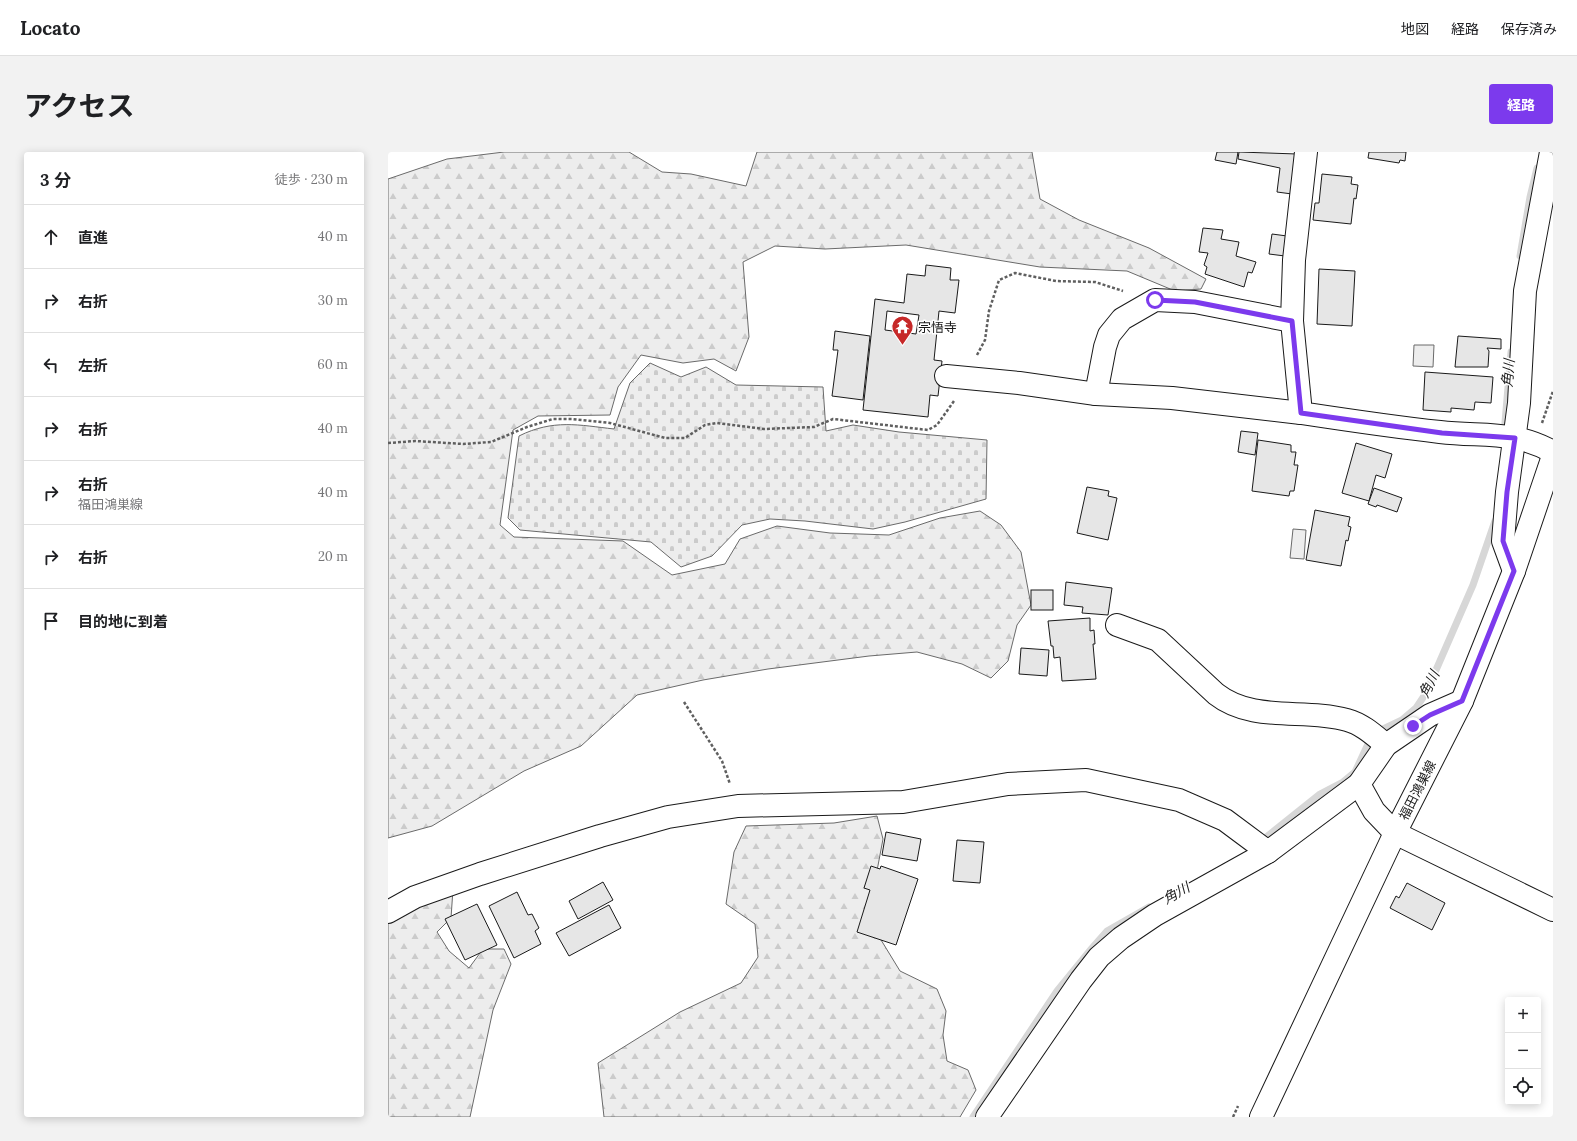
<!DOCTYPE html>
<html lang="ja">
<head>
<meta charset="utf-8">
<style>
	body { margin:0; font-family:Lora,"Noto Sans JP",serif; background:#f2f2f2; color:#202124 }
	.controls { position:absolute; right:12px; bottom:12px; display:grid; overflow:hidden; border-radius:4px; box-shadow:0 2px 10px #0003 }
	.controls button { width:36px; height:36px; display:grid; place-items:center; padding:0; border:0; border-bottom:1px solid #e0e0e0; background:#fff; color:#202124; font:20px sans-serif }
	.stop { position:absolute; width:12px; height:12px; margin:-9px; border:3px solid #7c3aed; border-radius:50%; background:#fff }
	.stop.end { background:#7c3aed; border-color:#fff; box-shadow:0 1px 4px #0008 }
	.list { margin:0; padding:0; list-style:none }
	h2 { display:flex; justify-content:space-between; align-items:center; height:52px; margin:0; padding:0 16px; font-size:17px }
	h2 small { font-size:13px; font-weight:400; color:#757577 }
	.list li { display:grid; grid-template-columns:26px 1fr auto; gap:12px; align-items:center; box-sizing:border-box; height:64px; padding:0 16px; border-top:1px solid #e0e0e0 }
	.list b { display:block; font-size:15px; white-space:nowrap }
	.list p { margin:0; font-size:13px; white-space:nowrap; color:#757577 }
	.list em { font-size:13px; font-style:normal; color:#757577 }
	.icon { flex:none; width:22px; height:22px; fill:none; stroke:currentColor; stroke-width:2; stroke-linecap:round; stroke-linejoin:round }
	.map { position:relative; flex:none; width:1165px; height:965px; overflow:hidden; border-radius:4px }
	header { display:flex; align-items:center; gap:24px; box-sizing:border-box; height:56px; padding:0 20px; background:#fff; border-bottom:1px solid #e0e0e0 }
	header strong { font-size:19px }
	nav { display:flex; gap:22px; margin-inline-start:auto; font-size:14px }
	.intro { display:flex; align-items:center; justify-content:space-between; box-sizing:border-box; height:96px; padding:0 24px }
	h1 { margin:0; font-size:28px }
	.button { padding:10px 18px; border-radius:4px; background:#7c3aed; color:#fff; font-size:14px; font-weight:700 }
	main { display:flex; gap:24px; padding:0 24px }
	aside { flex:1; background:#fff; border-radius:4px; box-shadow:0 2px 10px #0003 }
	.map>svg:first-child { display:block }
	.forest { fill:url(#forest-firs); stroke:#6a6a6a }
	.cemetery { fill:url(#cemetery-stones); stroke:#6a6a6a }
	.built { fill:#ededed; stroke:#6a6a6a }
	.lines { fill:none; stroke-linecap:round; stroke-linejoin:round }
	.stream { stroke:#d7d7d7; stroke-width:7 }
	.building { fill:#e6e6e6; stroke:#1a1a1a; fill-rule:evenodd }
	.minor-casing { stroke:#1a1a1a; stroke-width:24 }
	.major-casing { stroke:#1a1a1a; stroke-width:24 }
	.path { stroke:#5f5f5f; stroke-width:2.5; stroke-dasharray:3 2; stroke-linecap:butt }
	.minor { stroke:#fff; stroke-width:22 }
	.major { stroke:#fff; stroke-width:22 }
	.route { stroke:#7c3aed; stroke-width:5 }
	.labels { text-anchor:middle; stroke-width:3; stroke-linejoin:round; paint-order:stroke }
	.poi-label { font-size:13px; fill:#1a1a1a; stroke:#fff; text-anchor:start }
	.street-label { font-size:13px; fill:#1a1a1a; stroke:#fff }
	.water-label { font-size:14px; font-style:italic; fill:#1a1a1a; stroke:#fff }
</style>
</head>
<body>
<header>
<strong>Locato</strong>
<nav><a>地図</a><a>経路</a><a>保存済み</a></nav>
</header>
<div class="intro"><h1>アクセス</h1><a class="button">経路</a></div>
<main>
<aside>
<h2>3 分<small>徒歩 · 230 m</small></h2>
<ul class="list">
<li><svg class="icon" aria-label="ahead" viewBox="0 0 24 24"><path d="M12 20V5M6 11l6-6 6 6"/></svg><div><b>直進</b></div><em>40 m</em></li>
<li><svg class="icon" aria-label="right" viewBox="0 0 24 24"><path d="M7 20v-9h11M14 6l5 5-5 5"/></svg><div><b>右折</b></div><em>30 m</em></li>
<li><svg class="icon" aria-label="left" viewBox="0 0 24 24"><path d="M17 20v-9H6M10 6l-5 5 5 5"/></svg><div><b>左折</b></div><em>60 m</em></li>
<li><svg class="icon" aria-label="right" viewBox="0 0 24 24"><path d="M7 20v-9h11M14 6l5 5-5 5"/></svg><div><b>右折</b></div><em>40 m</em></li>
<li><svg class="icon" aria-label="right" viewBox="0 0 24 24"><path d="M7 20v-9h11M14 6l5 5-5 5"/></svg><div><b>右折</b><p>福田鴻巣線</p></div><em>40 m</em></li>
<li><svg class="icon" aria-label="right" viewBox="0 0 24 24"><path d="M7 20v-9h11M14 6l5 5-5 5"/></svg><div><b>右折</b></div><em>20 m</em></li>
<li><svg class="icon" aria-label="arrive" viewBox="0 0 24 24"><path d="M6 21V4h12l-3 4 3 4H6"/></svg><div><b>目的地に到着</b></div></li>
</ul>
</aside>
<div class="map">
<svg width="1165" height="965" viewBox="0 0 1165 965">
	<defs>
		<pattern id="forest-firs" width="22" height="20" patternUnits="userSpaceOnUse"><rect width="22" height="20" fill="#ededed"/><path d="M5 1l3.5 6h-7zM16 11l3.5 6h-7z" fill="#cbcbcb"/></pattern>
		<pattern id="cemetery-stones" width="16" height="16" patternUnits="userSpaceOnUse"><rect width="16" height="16" fill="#ededed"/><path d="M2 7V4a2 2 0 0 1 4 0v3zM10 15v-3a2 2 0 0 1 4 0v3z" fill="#cbcbcb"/></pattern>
	</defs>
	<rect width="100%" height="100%" fill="#fff"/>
	<g class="forest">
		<path d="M116 0H241L274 20 303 22 358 34 369 0H644L652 47 691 68 761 96 818 127 813 137 787 139 739 119 652 115 518 93 437 97 387 94 355 110 361 185 348 219 326 207 295 211 253 203 230 235 222 263 150 264 125 278 112 373 126 385 235 389 284 423 337 412 352 387 389 374 442 381 501 383 552 366 592 359 613 373 633 400 643 453 629 473 620 509 603 526 574 512 529 500 481 504 380 517 315 528 249 543 193 594 136 619 44 674 0 686V27L59 7Z"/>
		<path d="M489 664 495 687 481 761 490 783 512 819 549 837 558 859 555 883 559 909 580 918 588 938 572 965H216L210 911 292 860 353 831 370 805 367 772 338 752 346 700 358 674 446 671Z"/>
		<path d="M65 737 63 766 49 780 61 799 81 816 95 797H116L123 812 105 858 82 965H0V766Z"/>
	</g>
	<path class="cemetery" d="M262 211 293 225 318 215 348 233 435 235 438 279 465 273 511 280 599 288 598 347 517 370 485 377 417 369 382 367 354 373 324 404 293 415 263 390 132 378 120 366 131 284C165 267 191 273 226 277L242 231Z"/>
	<g class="built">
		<path d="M1026 193H1046L1045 215 1025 214Z"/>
		<path d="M905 377 918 378 916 407 902 406Z"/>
	</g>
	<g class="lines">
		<g class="stream">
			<path d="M1132 104 1142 45 1149 16"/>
			<path d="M1116 282 1123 200"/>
			<path d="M872 690 932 642 955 630 967 620 980 592 993 578 1014 568 1028 556 1038 541 1085 433 1107 369"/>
			<path d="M585 965 669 839 704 796 719 779 761 755"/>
		</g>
	</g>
	<g class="building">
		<path d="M829 0H850L848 12 827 8Z"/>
		<path d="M851 0 909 2 904 42 889 40 892 16 850 7Z"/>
		<path d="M981 0H1018L1017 9 1012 8 1011 11 980 6Z"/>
		<path d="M934 22 964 25 963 32 970 33 968 47 966 46 963 72 925 68 927 51H931Z"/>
		<path d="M815 76 835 78 833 87 851 90 848 104 868 110 864 121 860 120 856 135 817 122 819 115 816 113 820 101 811 100Z"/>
		<path d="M884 82 899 84 897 104 881 102Z"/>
		<path d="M538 113 563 116 562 128H571L567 161 551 159 546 208 554 209 550 244 542 243 540 265 475 258 487 147 516 151 519 122 537 124ZM499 159 531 163 528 182 497 178Z"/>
		<path d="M931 117 967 119 964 174 929 172Z"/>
		<path d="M447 179 482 184 475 248 444 244 450 198H445Z"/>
		<path d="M1070 184 1113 187V197L1099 196 1101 199 1100 215H1067Z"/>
		<path d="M1037 220 1105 225 1103 251 1087 250 1086 258 1063 256V260L1035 258Z"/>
		<path d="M853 279 870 281 867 303 850 300Z"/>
		<path d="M870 288 903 293V300H908L906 313H910L906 339H902L901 344 864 339Z"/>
		<path d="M968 291 1004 302 997 326 988 323 981 349 954 341Z"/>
		<path d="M699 335 721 339 720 344 729 346 720 388 689 381Z"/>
		<path d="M986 336 1014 346 1009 360 989 353 988 355 980 352Z"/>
		<path d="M927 358 962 365 960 374 963 375 960 389 958 388 953 414 918 408Z"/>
		<path d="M678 430 724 436 720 463 694 461 695 455 676 453Z"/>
		<rect x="643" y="438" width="22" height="20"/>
		<path d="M702 466V479L706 478 707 492H705L708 527 674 529 672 505 666 506 665 494H663L660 469Z"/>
		<path d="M633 496 661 498 659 524 631 522Z"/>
		<path d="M498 680 533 687 529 709 494 703Z"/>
		<path d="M569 688 596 690 592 731 565 729Z"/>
		<path d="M483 714 492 717 493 714 530 727 508 793 469 780 482 738 476 736Z"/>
		<path d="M215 730 225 748 190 767 181 749Z"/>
		<path d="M1019 731 1057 751 1044 778 1002 756 1008 744 1011 746Z"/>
		<path d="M129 740 140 763 144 762 151 776 147 779 153 792 126 806 101 754Z"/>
		<path d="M89 752 109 793 77 808 57 767Z"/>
		<path d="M221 753 233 776 181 804 168 781Z"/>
	</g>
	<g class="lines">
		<defs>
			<g id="minor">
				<path d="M918 0 906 108 904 169 913 261C959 268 1006 275 1052 280 1095 285 1126 278 1165 300"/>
				<path d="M558 224 631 231 708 242 784 246 913 261"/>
				<path d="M708 242 717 195 721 183 734 167 767 148 807 150 904 169"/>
				<path d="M1126 419 1115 389 1119 340 1131 251 1137 139 1163 0"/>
				<path d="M729 473 770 488 828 542C865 571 916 556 959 568 974 572 986 583 998 593"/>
				<path d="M971 632 986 659 1007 681 1165 758"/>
				<path d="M0 760 27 745 92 722 212 684 280 665 350 654 515 650 620 632 698 628 791 648 837 668 880 700 971 632 998 593 1042 563 1074 549"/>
				<path d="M599 965 693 828 711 805 733 786 767 763 880 700"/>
			</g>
			<path id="major" d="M873 965 1007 681 1074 549 1126 419 1165 304"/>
		</defs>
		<use href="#minor" class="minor-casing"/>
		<use href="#major" class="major-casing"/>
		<g class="path">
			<path d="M589 203 597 188 601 159 611 128 627 121 668 129 707 130 735 139"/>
			<path d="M1154 271 1165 239"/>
			<path d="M0 291 27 289 75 292 103 290 139 275 165 267H184L222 271 277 286H297L317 273 329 271 376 277 426 275 445 267 540 278 549 273 566 249"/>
			<path d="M296 550 334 609 342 632"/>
			<path d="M845 965 850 954"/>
		</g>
		<use href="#minor" class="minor"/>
		<use href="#major" class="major"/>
	</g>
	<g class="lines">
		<path class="route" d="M767 148 807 150 904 169 913 261 1054 281 1127 286 1119 340 1115 389 1126 419 1074 549 1042 563 1025 574"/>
	</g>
	<defs>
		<symbol id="temple-pin" viewBox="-11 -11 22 30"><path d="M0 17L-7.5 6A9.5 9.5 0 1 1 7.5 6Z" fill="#c62828" stroke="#fff"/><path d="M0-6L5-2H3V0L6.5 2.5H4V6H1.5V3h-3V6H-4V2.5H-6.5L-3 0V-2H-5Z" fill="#fff"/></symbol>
	</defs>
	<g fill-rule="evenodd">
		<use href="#temple-pin" x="502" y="162" width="25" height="34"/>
	</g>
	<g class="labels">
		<g class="poi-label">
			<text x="530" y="180">宗悟寺</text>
		</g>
		<g class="street-label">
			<text transform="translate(1029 638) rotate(-63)" y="5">福田鴻巣線</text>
		</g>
		<g class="water-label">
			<text transform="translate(1120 221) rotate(-85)" y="5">角川</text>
			<text transform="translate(1041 532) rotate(-64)" y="5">角川</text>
			<text transform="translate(788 741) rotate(-29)" y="5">角川</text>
		</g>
	</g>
</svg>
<div class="controls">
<button>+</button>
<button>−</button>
<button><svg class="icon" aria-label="locate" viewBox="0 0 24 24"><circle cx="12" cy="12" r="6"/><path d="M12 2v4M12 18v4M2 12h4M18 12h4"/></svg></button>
</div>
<div class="stop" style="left:767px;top:148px"></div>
<div class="stop end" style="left:1025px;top:574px"></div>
</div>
</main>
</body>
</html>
